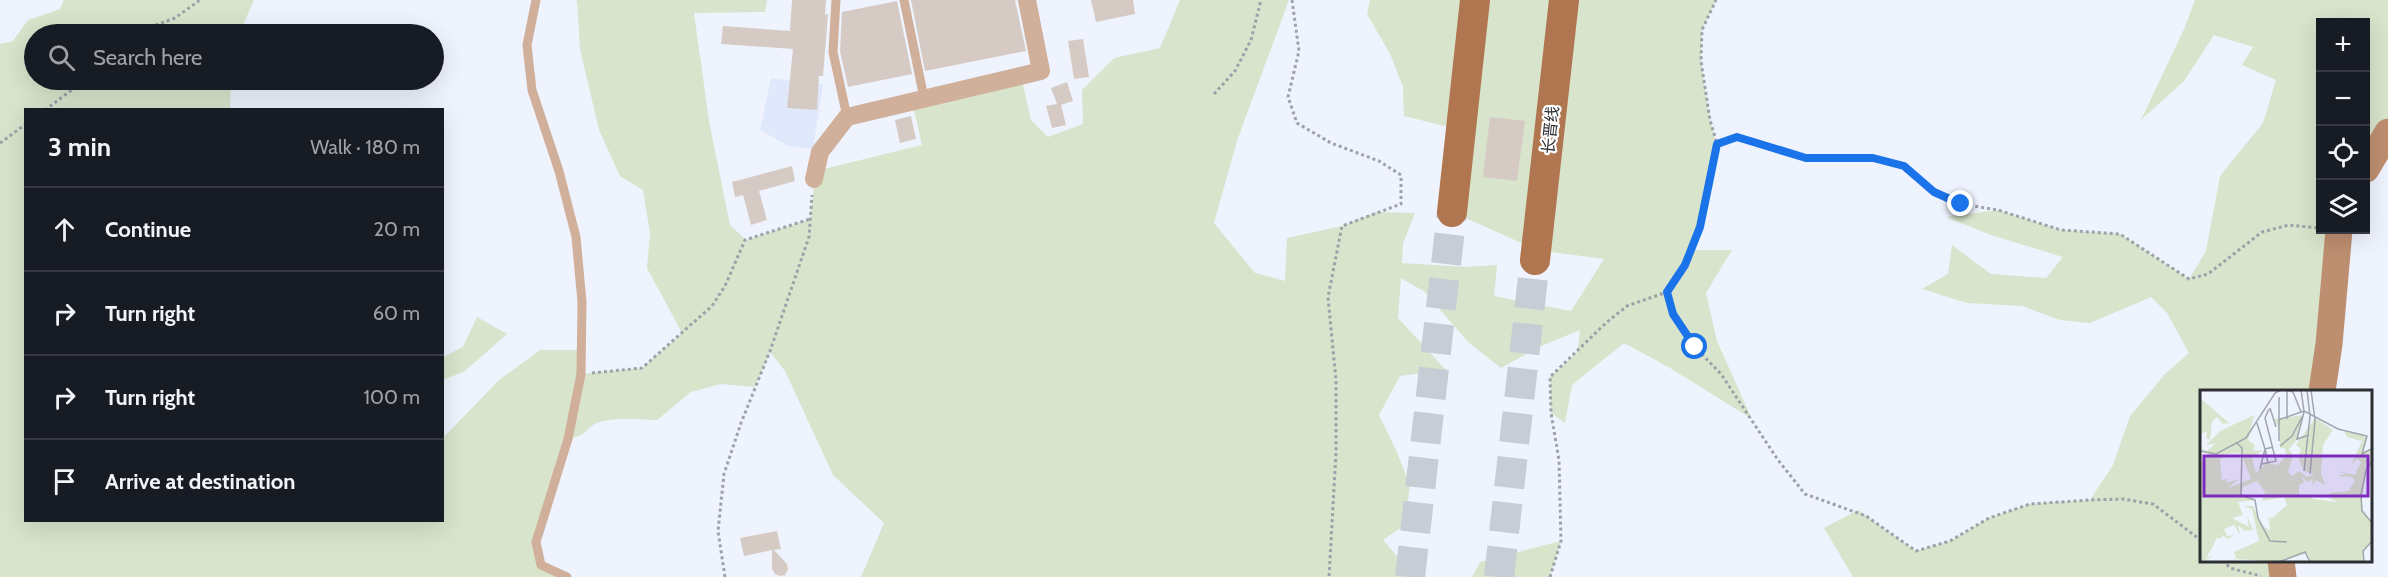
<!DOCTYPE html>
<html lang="en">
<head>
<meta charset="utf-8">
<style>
	body { margin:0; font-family:Cabin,"Noto Sans SC",sans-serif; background:#242831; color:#f1f3f6 }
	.controls { position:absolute; right:18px; top:18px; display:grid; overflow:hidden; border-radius:0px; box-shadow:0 6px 24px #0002 }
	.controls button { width:54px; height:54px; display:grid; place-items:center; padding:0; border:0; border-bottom:2px solid #363941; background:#171b24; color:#f1f3f6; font:30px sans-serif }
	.stop { position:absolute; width:18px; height:18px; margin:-14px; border:4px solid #1a73e8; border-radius:50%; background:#fff }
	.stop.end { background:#1a73e8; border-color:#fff; box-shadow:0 2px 6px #0008 }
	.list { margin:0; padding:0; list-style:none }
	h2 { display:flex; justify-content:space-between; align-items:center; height:78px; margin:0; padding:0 24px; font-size:26px }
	h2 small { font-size:20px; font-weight:400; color:#9ea1a6 }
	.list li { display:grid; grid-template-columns:39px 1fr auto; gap:18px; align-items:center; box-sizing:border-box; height:84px; padding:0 24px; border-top:2px solid #363941 }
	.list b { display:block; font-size:22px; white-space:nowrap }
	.list em { font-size:20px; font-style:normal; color:#9ea1a6 }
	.icon { flex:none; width:33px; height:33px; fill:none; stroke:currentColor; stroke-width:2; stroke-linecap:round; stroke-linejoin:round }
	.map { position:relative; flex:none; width:2388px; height:577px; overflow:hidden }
	.search { position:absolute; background:#171b24; box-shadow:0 6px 24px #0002; left:24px; top:24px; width:420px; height:66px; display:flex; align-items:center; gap:15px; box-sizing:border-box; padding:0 21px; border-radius:33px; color:#9ea1a6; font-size:22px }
	.panel { position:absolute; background:#171b24; box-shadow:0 6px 24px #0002; left:24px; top:108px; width:420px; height:414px; border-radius:0px }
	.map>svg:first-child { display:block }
	.built { fill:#e0e9fb }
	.green { fill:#d8e4cb }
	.building { fill:#d6cbc4 }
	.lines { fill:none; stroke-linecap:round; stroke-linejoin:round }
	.primary-tunnel { stroke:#c7ccd5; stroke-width:30; stroke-dasharray:30 15; stroke-linecap:butt }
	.path { stroke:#9da1a9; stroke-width:3; stroke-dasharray:3 3; stroke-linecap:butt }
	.lane { stroke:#d1b09b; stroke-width:9 }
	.street { stroke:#d1b09b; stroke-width:18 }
	.secondary { stroke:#be8e70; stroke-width:27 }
	.primary { stroke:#b0764f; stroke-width:30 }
	.route { stroke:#1a73e8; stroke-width:8 }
	.labels { text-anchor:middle; stroke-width:4.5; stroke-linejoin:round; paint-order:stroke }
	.street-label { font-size:16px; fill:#2d2f33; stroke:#fff }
	.inset-road { fill:none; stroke:#a1a5ad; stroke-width:1.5 }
	.view { fill:#7b2cbf; fill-opacity:0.15; stroke:#7b2cbf; stroke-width:3 }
	.inset-edge { fill:none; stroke:#2d2f33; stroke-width:3 }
</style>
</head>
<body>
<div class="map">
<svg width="2388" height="577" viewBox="0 0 2388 577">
	<rect width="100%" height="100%" fill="#eef3fe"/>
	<path class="built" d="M771 78 823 84 813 149 788 146 760 130Z"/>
	<g class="green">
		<path d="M64 0H254L239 34H34V80H231L230 109 26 110V520H442L443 438 499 380 540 350H581V374L642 368 682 333 647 268 650 233 643 190 620 176 599 130 580 49 577 1 573 0H767L765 12 694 13 709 121 730 225 746 240 810 219 816 171 922 145 912 101 1021 76 1031 120 1048 137 1083 124 1082 90 1114 58 1160 48 1180 0H1289L1237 141 1214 223 1255 273 1285 281 1287 238 1342 226 1376 212 1415 213 1403 244 1402 263 1466 267 1497 265 1494 296 1571 311 1604 259 1537 250 1452 212 1461 130 1404 116 1403 87 1390 54 1367 14 1370 0H1716L1702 30 1701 61 1710 120 1717 144 1700 227 1691 250H1732L1706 293 1717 341 1752 419 1670 368 1624 343 1572 385 1565 423 1551 413 1550 377 1577 353 1580 330 1539 347 1501 368 1468 342 1425 292 1401 278 1398 318 1446 370 1400 376 1379 415 1396 450 1410 485 1405 525 1383 540 1415 577H861L884 523 833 475 785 371 770 352 755 387 721 384 691 392 657 420C641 420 609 416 595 424 581 432 589 435 568 439L536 543 541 565 567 577H0V44L13 41 28 20 60 9Z"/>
		<path d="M2195 0H2388V132L2366 169V22H2320V230H2339L2322 391H2202V560L2281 561 2283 577H1853L1824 528 1858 510 1916 551 1950 541 1989 518 2030 504 2090 500 2113 465 2130 416 2165 374 2189 353 2167 313 2151 297 2090 323 2060 320 2022 306 1967 303 1922 289 1948 274 1952 245 1991 274 2046 278 2063 257 1991 235 1946 217 1998 210 2061 230 2120 234 2189 279 2206 251 2220 176 2263 123 2276 80 2242 65 2253 47 2214 35 2184 81 2141 120 2184 29Z"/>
		<path d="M477 317 507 334 465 371 443 380V357L463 347Z"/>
		<path d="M1561 541 1550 577H1472L1480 562Z"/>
	</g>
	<g class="building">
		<path d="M792 0H826L825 15 828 14 823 76H819L817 110 787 108 793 49 721 44 723 26 790 31Z"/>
		<path d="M911 0H1015L1026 51 925 71Z"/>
		<path d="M1091 0H1133L1135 14 1096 22Z"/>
		<path d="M897 1 912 74 848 87 840 51 842 12Z"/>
		<path d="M1083 39 1089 77 1074 79 1068 41Z"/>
		<path d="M1067 82 1073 101 1061 105 1066 125 1052 128 1046 106 1057 104 1051 88Z"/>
		<path d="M911 116 916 139 900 143 895 120Z"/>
		<path d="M1490 117 1525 121 1517 181 1483 177Z"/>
		<path d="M792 166 795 181 759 191 767 220 751 225 743 195 735 197 732 182Z"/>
		<path d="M777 531 781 549 774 550 787 564 788 569 785 575 780 576 775 574 772 569V550L744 556 740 538Z"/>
	</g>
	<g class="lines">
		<g class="primary-tunnel">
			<path d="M1410 577 1452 212"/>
			<path d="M1499 577 1535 260"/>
		</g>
		<g class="path">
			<path d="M1292 0 1299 51 1288 97 1297 123 1331 143 1379 161 1401 175V204L1342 226 1328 297 1336 381V453L1329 577"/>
			<path d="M140 34 148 28 175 18 200 0"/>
			<path d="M1214 94 1235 71 1251 40 1261 0"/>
			<path d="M45 110 85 80"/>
			<path d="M0 143 26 124"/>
			<path d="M1717 144 1737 137 1806 158H1873L1904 166 1934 192 1961 204 1998 210 2061 230 2120 234 2189 279 2208 274 2262 232 2289 225 2318 228"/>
			<path d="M1667 292 1673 314 1695 347 1721 374 1778 460 1805 494 1866 516 1916 551 1950 541 1989 518 2030 504 2090 500 2123 499 2153 504 2202 541"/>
			<path d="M592 373 642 368 712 306 725 286 745 240 810 219"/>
			<path d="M2223 560 2230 568 2261 576"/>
			<path d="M725 577 718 531 724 474 741 423 770 351 809 237 812 195"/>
			<path d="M1550 577 1561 541 1559 460 1551 413 1550 377 1607 322 1627 306 1667 292 1685 265 1700 227 1717 144 1710 120 1701 61 1702 30 1716 0"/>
		</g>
		<g class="lane">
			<path d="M536 0 527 45 532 90 559 171 576 237 582 302 581 374 568 439 536 542 541 565 567 577"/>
			<path d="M836 0 833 52 847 117"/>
			<path d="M904 0 924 98"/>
		</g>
		<path class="street" d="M814 179 820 152 847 117 1041 71 1027 0"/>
		<g class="secondary">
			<path d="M2366 169 2388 132"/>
			<path d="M2322 391 2329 344 2339 230"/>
			<path d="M2281 560 2283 577"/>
		</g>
		<g class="primary">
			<path d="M1452 212 1475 0"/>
			<path d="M1535 260 1564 0"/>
		</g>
	</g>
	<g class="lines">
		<path class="route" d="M1695 347 1673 314 1667 292 1685 265 1700 227 1717 144 1737 137 1806 158H1873L1904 166 1934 192 1961 204"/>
	</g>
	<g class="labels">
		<g class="street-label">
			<text transform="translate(1550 130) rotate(-84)" y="6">长晋线</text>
		</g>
	</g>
	<g transform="translate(2200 390)">
		<rect width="172" height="172" fill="#eef3fe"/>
		<path d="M0 8 29 33 23 34 17 27 12 31 10 50 6 48 7 41 0 44ZM54 25 48 50 55 55 54 61 63 60 52 68 56 83 67 73 78 75 86 66 85 58H80V40L74 29 104 25 97 49 89 59 93 66 88 82 92 86 99 81 107 87 114 84 104 81 98 67 101 59 96 55 115 28 133 40 123 55 121 83 125 95 116 90 112 96 113 89 107 92 101 86 104 92 99 95V104L103 108 111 104 113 109 138 112 128 108H132L130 103 148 101 155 91 152 87 136 86 146 84 138 81 155 85 161 72 157 69 151 75 162 51 147 47 144 41 167 46 162 62 172 58V70L166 80 161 117 173 134 172 150 164 159V172H110L107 163 79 172 36 169 31 172 36 168 34 162 59 151 52 119 43 116H53L62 135 70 141 69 126 71 129 87 115 84 107 62 111 65 102 57 91 43 97 41 104 55 110 38 112 43 125 32 128 49 137 47 125 53 140 44 141 38 135 40 145 34 135 24 139 27 146 35 145 28 149 20 144 23 148H17L7 167 14 166 0 172V73L9 64 0 61V58L7 61 16 53 6 55 20 41ZM41 63 51 89 28 98 39 89 26 93 28 89 22 90 20 70 25 64Z" fill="#d8e4cb" fill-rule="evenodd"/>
		<path class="inset-road" d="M87 0V29M87 0 93 2 101 22M101 0 104 21 138 39 167 46 162 64 173 58M70 18 76 37M104 22 97 49 109 45M78 30 104 21M57 33 65 59 60 79M79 47V51V7M37 53 42 58 41 105 55 110 58 128 70 151 87 152M80 56 92 46 102 27M0 61 16 64 46 48 75 3 81 0M173 70 166 80 161 105 162 121 173 134M68 73 65 59 73 57M62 74 76 71 65 28 69 19M104 81 110 26 107 0M110 84 115 30 111 0M36 172H59M79 172 105 162 110 172M164 172 163 161 173 150"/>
		<path class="view" d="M4 66H168V106H4Z"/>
		<rect width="172" height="172" class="inset-edge"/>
	</g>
</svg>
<div class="controls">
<button>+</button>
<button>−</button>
<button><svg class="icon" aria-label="locate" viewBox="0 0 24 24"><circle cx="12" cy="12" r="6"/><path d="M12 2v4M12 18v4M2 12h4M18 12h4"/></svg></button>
<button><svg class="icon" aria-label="layers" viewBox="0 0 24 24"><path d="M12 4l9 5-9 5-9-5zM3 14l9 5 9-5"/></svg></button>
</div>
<div class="stop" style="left:1695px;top:347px"></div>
<div class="stop end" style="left:1961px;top:204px"></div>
<div class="search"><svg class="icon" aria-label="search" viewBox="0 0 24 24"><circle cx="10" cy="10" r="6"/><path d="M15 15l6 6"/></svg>Search here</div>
<section class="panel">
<h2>3 min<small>Walk · 180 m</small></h2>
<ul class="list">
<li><svg class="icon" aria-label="ahead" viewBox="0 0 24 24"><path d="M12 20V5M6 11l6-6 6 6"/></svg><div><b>Continue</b></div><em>20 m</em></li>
<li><svg class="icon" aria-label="right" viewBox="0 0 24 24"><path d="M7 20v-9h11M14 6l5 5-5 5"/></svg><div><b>Turn right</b></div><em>60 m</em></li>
<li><svg class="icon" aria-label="right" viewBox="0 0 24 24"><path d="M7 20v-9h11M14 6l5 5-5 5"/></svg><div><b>Turn right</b></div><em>100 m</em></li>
<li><svg class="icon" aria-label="arrive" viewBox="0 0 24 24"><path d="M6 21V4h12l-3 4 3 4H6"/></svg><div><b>Arrive at destination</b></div></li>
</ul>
</section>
</div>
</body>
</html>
